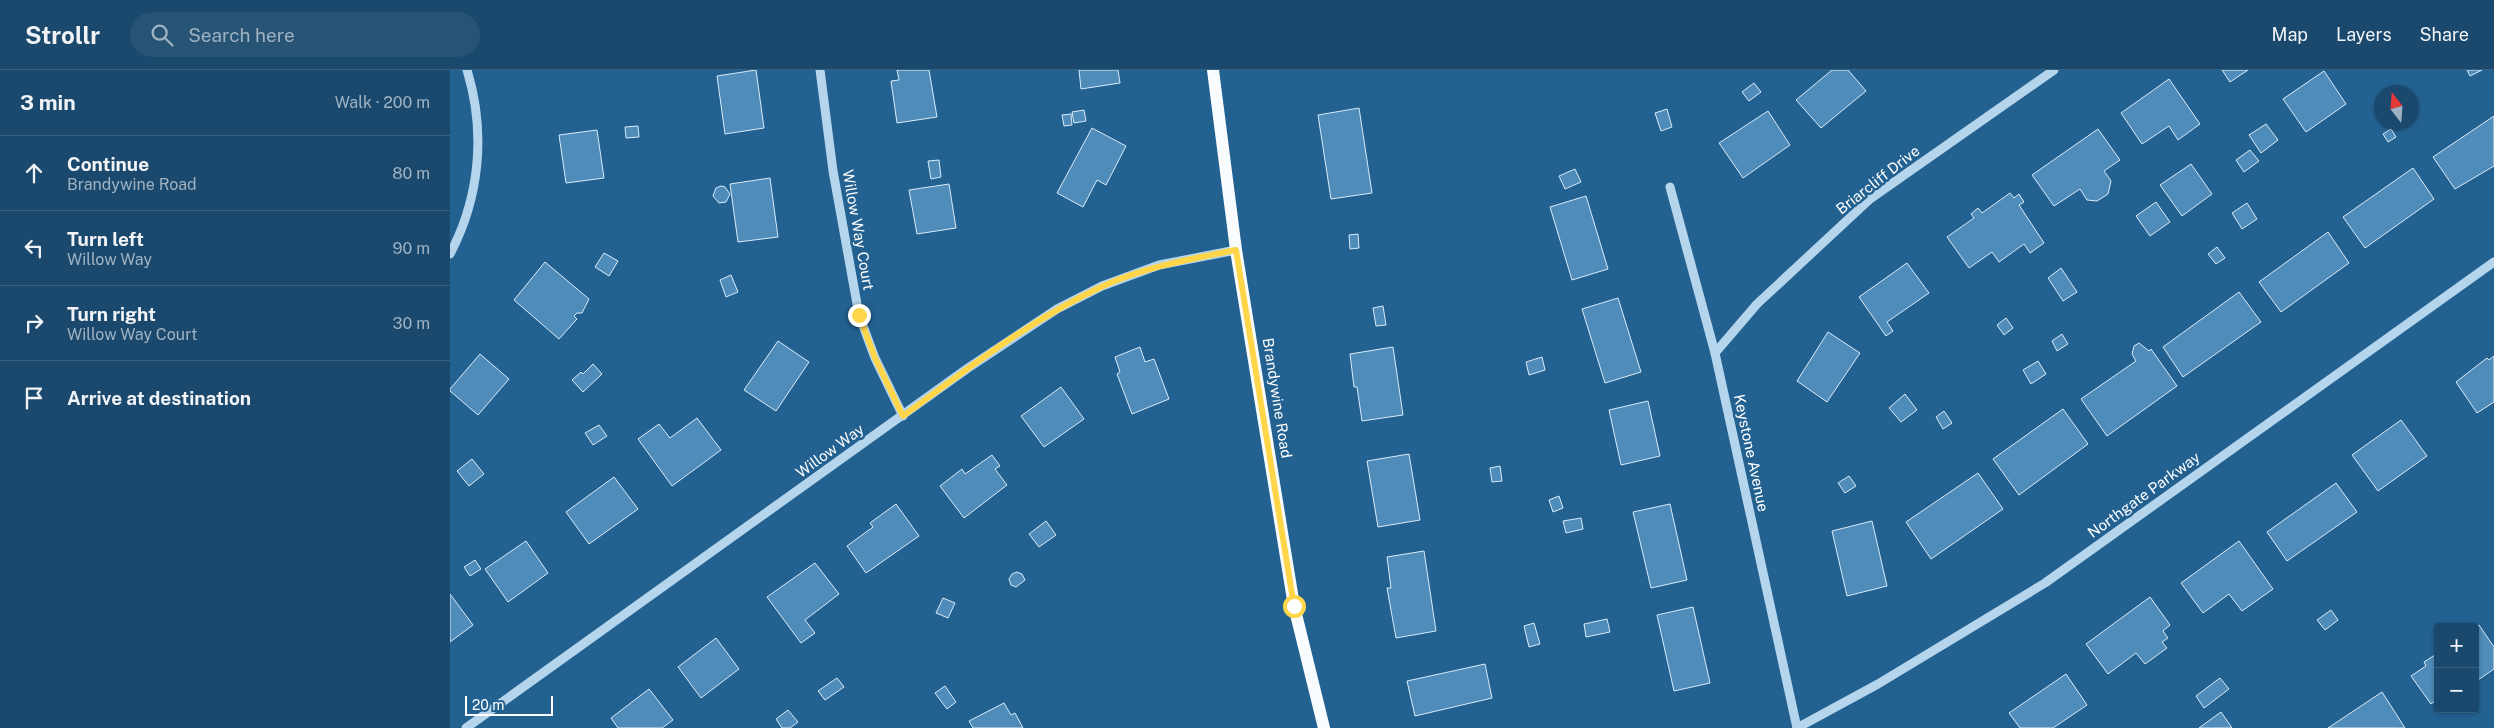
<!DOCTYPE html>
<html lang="en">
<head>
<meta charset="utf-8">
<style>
	body { margin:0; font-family:"Public Sans",sans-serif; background:#275375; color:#f1f3f6 }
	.controls { position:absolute; right:15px; bottom:15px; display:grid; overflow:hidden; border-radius:5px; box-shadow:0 1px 4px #0004 }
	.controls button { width:45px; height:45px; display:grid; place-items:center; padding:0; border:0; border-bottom:1px solid #386180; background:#1a496d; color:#f1f3f6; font:25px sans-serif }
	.compass { position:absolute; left:1924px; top:15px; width:45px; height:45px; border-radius:50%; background:#1a496d; box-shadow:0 1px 4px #0004; rotate:343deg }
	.scale { position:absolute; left:15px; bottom:12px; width:88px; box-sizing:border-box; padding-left:5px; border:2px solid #fff; border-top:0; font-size:14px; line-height:18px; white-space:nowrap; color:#fff; -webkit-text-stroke:4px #236191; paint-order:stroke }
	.stop { position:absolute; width:15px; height:15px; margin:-11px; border:4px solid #ffd54a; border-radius:50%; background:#fff }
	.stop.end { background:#ffd54a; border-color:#fff; box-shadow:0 1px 5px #0008 }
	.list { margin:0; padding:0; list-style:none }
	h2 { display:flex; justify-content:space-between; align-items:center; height:65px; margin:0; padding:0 20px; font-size:21px }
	h2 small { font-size:16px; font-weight:400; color:#9fb2c2 }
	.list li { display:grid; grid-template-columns:32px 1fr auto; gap:15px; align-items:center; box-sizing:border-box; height:75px; padding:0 20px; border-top:1px solid #386180 }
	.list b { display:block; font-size:19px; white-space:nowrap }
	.list p { margin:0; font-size:16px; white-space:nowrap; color:#9fb2c2 }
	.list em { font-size:16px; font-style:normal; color:#9fb2c2 }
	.icon { flex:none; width:28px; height:28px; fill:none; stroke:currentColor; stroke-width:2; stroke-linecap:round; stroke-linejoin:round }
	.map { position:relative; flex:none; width:2044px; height:658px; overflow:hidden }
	header { display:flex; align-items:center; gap:30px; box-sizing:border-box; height:70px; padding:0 25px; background:#1a496d; border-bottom:1px solid #386180 }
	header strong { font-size:24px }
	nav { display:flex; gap:28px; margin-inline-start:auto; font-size:18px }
	.search { width:350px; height:45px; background:#275375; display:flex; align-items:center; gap:12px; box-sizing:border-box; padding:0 18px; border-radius:28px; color:#9fb2c2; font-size:19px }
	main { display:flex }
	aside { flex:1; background:#1a496d }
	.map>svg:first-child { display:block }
	.building { fill:#508cb9; stroke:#d9ecf9 }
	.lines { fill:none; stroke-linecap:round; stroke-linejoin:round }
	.minor { stroke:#b4d5ec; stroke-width:9 }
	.major { stroke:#f9fcff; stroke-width:12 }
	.route { stroke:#ffd54a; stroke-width:6 }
	.labels { text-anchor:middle; stroke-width:5; stroke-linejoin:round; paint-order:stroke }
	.street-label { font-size:15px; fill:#fff; stroke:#236191 }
</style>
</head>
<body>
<header>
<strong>Strollr</strong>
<div class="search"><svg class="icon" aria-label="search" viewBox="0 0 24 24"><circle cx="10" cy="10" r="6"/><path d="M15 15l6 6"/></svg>Search here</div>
<nav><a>Map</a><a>Layers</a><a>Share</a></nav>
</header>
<main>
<aside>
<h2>3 min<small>Walk · 200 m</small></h2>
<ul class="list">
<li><svg class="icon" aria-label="ahead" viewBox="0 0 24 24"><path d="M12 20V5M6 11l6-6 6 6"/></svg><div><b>Continue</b><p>Brandywine Road</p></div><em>80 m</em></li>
<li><svg class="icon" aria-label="left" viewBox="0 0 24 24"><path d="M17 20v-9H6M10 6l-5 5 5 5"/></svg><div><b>Turn left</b><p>Willow Way</p></div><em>90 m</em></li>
<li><svg class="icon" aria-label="right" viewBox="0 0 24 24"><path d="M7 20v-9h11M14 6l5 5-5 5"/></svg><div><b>Turn right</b><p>Willow Way Court</p></div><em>30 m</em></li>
<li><svg class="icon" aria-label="arrive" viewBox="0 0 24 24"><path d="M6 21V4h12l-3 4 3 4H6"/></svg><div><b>Arrive at destination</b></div></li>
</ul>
</aside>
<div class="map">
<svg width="2044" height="658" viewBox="0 0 2044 658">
	<rect width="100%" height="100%" fill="#236191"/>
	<g class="building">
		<path d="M306 0 314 58 275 64 267 6Z"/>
		<path d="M447 0H479L487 47 447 53 441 11 449 10Z"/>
		<path d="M629 0H668L670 13 631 19Z"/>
		<path d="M1382 0H1398L1416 21 1371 58 1346 30Z"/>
		<path d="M1772 0H1798L1780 12Z"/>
		<path d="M2017 0H2032L2020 6Z"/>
		<path d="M1874 1 1896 34 1856 62 1833 29Z"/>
		<path d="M1719 9 1750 54 1728 70 1719 56 1692 74 1671 43Z"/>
		<path d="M1304 13 1311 22 1299 31 1292 22Z"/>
		<path d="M909 38 922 123 881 129 868 45Z"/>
		<path d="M1217 39 1222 57 1211 61 1205 43Z"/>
		<path d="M634 40 636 51 624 53 622 42Z"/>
		<path d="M1318 41 1340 75 1293 108 1269 73Z"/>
		<path d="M621 44 622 55 614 56 612 45Z"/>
		<path d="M2044 46V96L2005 119 1983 87Z"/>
		<path d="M1816 54 1828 70 1811 83 1799 65Z"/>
		<path d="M188 56 189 67 176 68 175 57Z"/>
		<path d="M642 58 676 76 656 115 647 110 633 137 607 123Z"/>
		<path d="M1648 59 1670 90 1654 101 1661 111 1658 124 1647 131 1637 130 1630 119 1604 136 1582 105Z"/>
		<path d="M1941 59 1946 67 1938 72 1933 64Z"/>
		<path d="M147 60 154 108 116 113 109 65Z"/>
		<path d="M1800 80 1809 91 1794 102 1786 90Z"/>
		<path d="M489 90 491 107 481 109 478 91Z"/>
		<path d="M1741 94 1762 124 1732 146 1710 115Z"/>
		<path d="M1963 98 1984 129 1915 178 1893 147Z"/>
		<path d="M1125 99 1131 112 1115 119 1109 106Z"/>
		<path d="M320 108 328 167 288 172 280 114Z"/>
		<path d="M499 114 506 158 467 164 459 120Z"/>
		<path d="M271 116 275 117 280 124 276 132 269 133 263 126 266 118Z"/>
		<path d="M1560 123 1564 128 1569 124 1574 132 1569 135 1594 173 1580 183 1574 174 1549 192 1542 182 1519 198 1497 167 1524 148 1521 144 1528 138 1532 143Z"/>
		<path d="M1136 126 1158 199 1122 210 1100 137Z"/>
		<path d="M1706 132 1720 152 1700 166 1686 146Z"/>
		<path d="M1797 133 1807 149 1792 159 1782 143Z"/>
		<path d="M1878 162 1899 193 1831 242 1809 212Z"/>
		<path d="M908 164 909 178 900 179 899 165Z"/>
		<path d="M1767 177 1775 188 1766 194 1758 184Z"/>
		<path d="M154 183 168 191 159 206 145 197Z"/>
		<path d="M95 192 139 229 132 243H127L124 246 127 249 109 269 64 230Z"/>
		<path d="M1457 193 1479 223 1437 252 1443 261 1436 266 1409 227Z"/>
		<path d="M1611 198 1627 222 1613 231 1598 208Z"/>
		<path d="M281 205 288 222 276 227 270 210Z"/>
		<path d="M1789 222 1811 252 1733 307 1713 277Z"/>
		<path d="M1168 228 1191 302 1155 313 1132 239Z"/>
		<path d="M933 236 936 255 926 256 923 238Z"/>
		<path d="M1556 248 1563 258 1554 265 1547 255Z"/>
		<path d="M1378 262 1410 283 1377 332 1347 311Z"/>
		<path d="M1612 264 1618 274 1607 281 1602 271Z"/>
		<path d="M328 271 359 292 326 341 294 320Z"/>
		<path d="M1689 273 1699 281 1701 279 1727 316 1657 366 1631 329 1686 291 1682 284 1684 276Z"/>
		<path d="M690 277 695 292 704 289 719 329 682 344 667 304 670 302 665 287Z"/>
		<path d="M943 277 953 345 912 351 907 317H904L900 284Z"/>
		<path d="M30 284 59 309 28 345 0 321V319Z"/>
		<path d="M2044 286V332L2027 343 2006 312 2037 288 2039 290Z"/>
		<path d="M1092 287 1095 300 1079 305 1076 292Z"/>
		<path d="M1588 291 1596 304 1581 314 1573 300Z"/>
		<path d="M143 294 152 304 133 322 122 310 131 302 133 304Z"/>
		<path d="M611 317 634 349 594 377 571 346Z"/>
		<path d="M1455 324 1467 340 1451 352 1439 338Z"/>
		<path d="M1198 331 1210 386 1171 395 1159 340Z"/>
		<path d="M1613 339 1638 374 1569 425 1543 389Z"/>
		<path d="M1494 341 1502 353 1493 359 1486 347Z"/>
		<path d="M247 348 271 380 222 416 188 369 209 354 220 368Z"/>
		<path d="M1951 350 1977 386 1928 421 1902 385Z"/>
		<path d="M149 355 157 366 143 375 135 363Z"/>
		<path d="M959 384 970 450 928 457 917 391Z"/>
		<path d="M542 385 550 396 545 399 557 415 514 448 490 416 512 399 515 404Z"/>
		<path d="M22 389 34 404 19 416 7 401Z"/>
		<path d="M1050 396 1052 411 1042 412 1040 398Z"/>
		<path d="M1528 403 1553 439 1481 489 1456 452Z"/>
		<path d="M1399 406 1406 416 1395 423 1388 413Z"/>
		<path d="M164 407 188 439 139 474 116 442Z"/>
		<path d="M1886 413 1907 442 1837 491 1817 462Z"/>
		<path d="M1109 426 1113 438 1103 442 1099 430Z"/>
		<path d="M446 434 469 466 416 503 397 476 423 457 420 453Z"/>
		<path d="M1220 434 1237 510 1201 518 1183 442Z"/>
		<path d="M1131 448 1133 459 1116 463 1113 451Z"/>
		<path d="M596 451 606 465 589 477 579 464Z"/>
		<path d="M1422 451 1437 516 1397 526 1382 461Z"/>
		<path d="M76 471 98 503 58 532 35 499Z"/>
		<path d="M1789 471 1823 519 1792 541 1779 524 1753 543 1731 513Z"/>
		<path d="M974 481 986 561 946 568 937 518H941L937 487Z"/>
		<path d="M25 490 31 499 20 506 14 497Z"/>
		<path d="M365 493 389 524 355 550 365 563 351 573 317 527Z"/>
		<path d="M567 502 572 504 575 510 566 517 561 515 559 509 562 504Z"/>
		<path d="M0 524 23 555 0 572Z"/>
		<path d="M1700 527 1720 555 1713 561 1718 568 1712 572 1717 578 1695 594 1686 583 1658 604 1636 574Z"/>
		<path d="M493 528 505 533 498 548 486 543Z"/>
		<path d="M1243 537 1260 613 1224 621 1207 545Z"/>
		<path d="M1881 540 1888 550 1875 560 1867 550Z"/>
		<path d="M1157 549 1160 562 1136 567 1134 554Z"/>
		<path d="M1084 553 1090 574 1079 577 1074 556Z"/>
		<path d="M2029 555 2044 577V599L2025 612V557Z"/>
		<path d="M266 568 289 599 251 628 228 597Z"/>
		<path d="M1988 583V629L1981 634 1961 606 1976 596 1974 592Z"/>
		<path d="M1035 594 1042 628 965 646 957 611Z"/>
		<path d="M1616 604 1637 635 1603 658H1570L1559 643Z"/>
		<path d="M387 608 394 617 375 630 368 621Z"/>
		<path d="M1770 608 1779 619 1754 638 1746 626Z"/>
		<path d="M495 616 506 632 497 639 485 623Z"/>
		<path d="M199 619 223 650 212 658H168L161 648Z"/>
		<path d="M1932 622 1955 658H1878Z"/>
		<path d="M554 633 561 645 565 643 573 658H523L519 651Z"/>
		<path d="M338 640 348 652 340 658H332L326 649Z"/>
		<path d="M1771 642 1782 658H1749Z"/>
	</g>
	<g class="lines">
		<g class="minor">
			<path d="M370 0 383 101 409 245 425 288 453 346"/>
			<path d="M1220 117 1265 283 1347 658"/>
			<path d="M0 184C30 127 36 62 17 0"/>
			<path d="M1265 283 1307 234 1420 129 1604 0"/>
			<path d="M16 658 518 298 607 239 652 216 709 195 786 180"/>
			<path d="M1347 658 1428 614 1595 513 2044 192"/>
		</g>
		<path class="major" d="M763 0 786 180 844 536 874 658"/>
	</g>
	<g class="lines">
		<path class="route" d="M409 245 425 288 453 346C516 300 580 250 651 217 694 197 740 189 786 180L844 536"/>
	</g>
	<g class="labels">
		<g class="street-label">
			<text transform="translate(1428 110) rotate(-38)" y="5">Briarcliff Drive</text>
			<text transform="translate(408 160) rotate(80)" y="5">Willow Way Court</text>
			<text transform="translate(827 328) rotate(81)" y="5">Brandywine Road</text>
			<text transform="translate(380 381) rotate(-36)" y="5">Willow Way</text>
			<text transform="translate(1301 383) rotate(78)" y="5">Keystone Avenue</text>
			<text transform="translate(1694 425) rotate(-36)" y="5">Northgate Parkway</text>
		</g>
	</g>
</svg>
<div class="controls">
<button>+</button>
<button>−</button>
</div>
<svg class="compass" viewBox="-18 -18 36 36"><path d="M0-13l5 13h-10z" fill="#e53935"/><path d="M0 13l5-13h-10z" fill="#9fb2c2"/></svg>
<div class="scale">20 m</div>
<div class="stop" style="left:844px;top:536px"></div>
<div class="stop end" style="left:409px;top:245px"></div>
</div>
</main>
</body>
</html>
